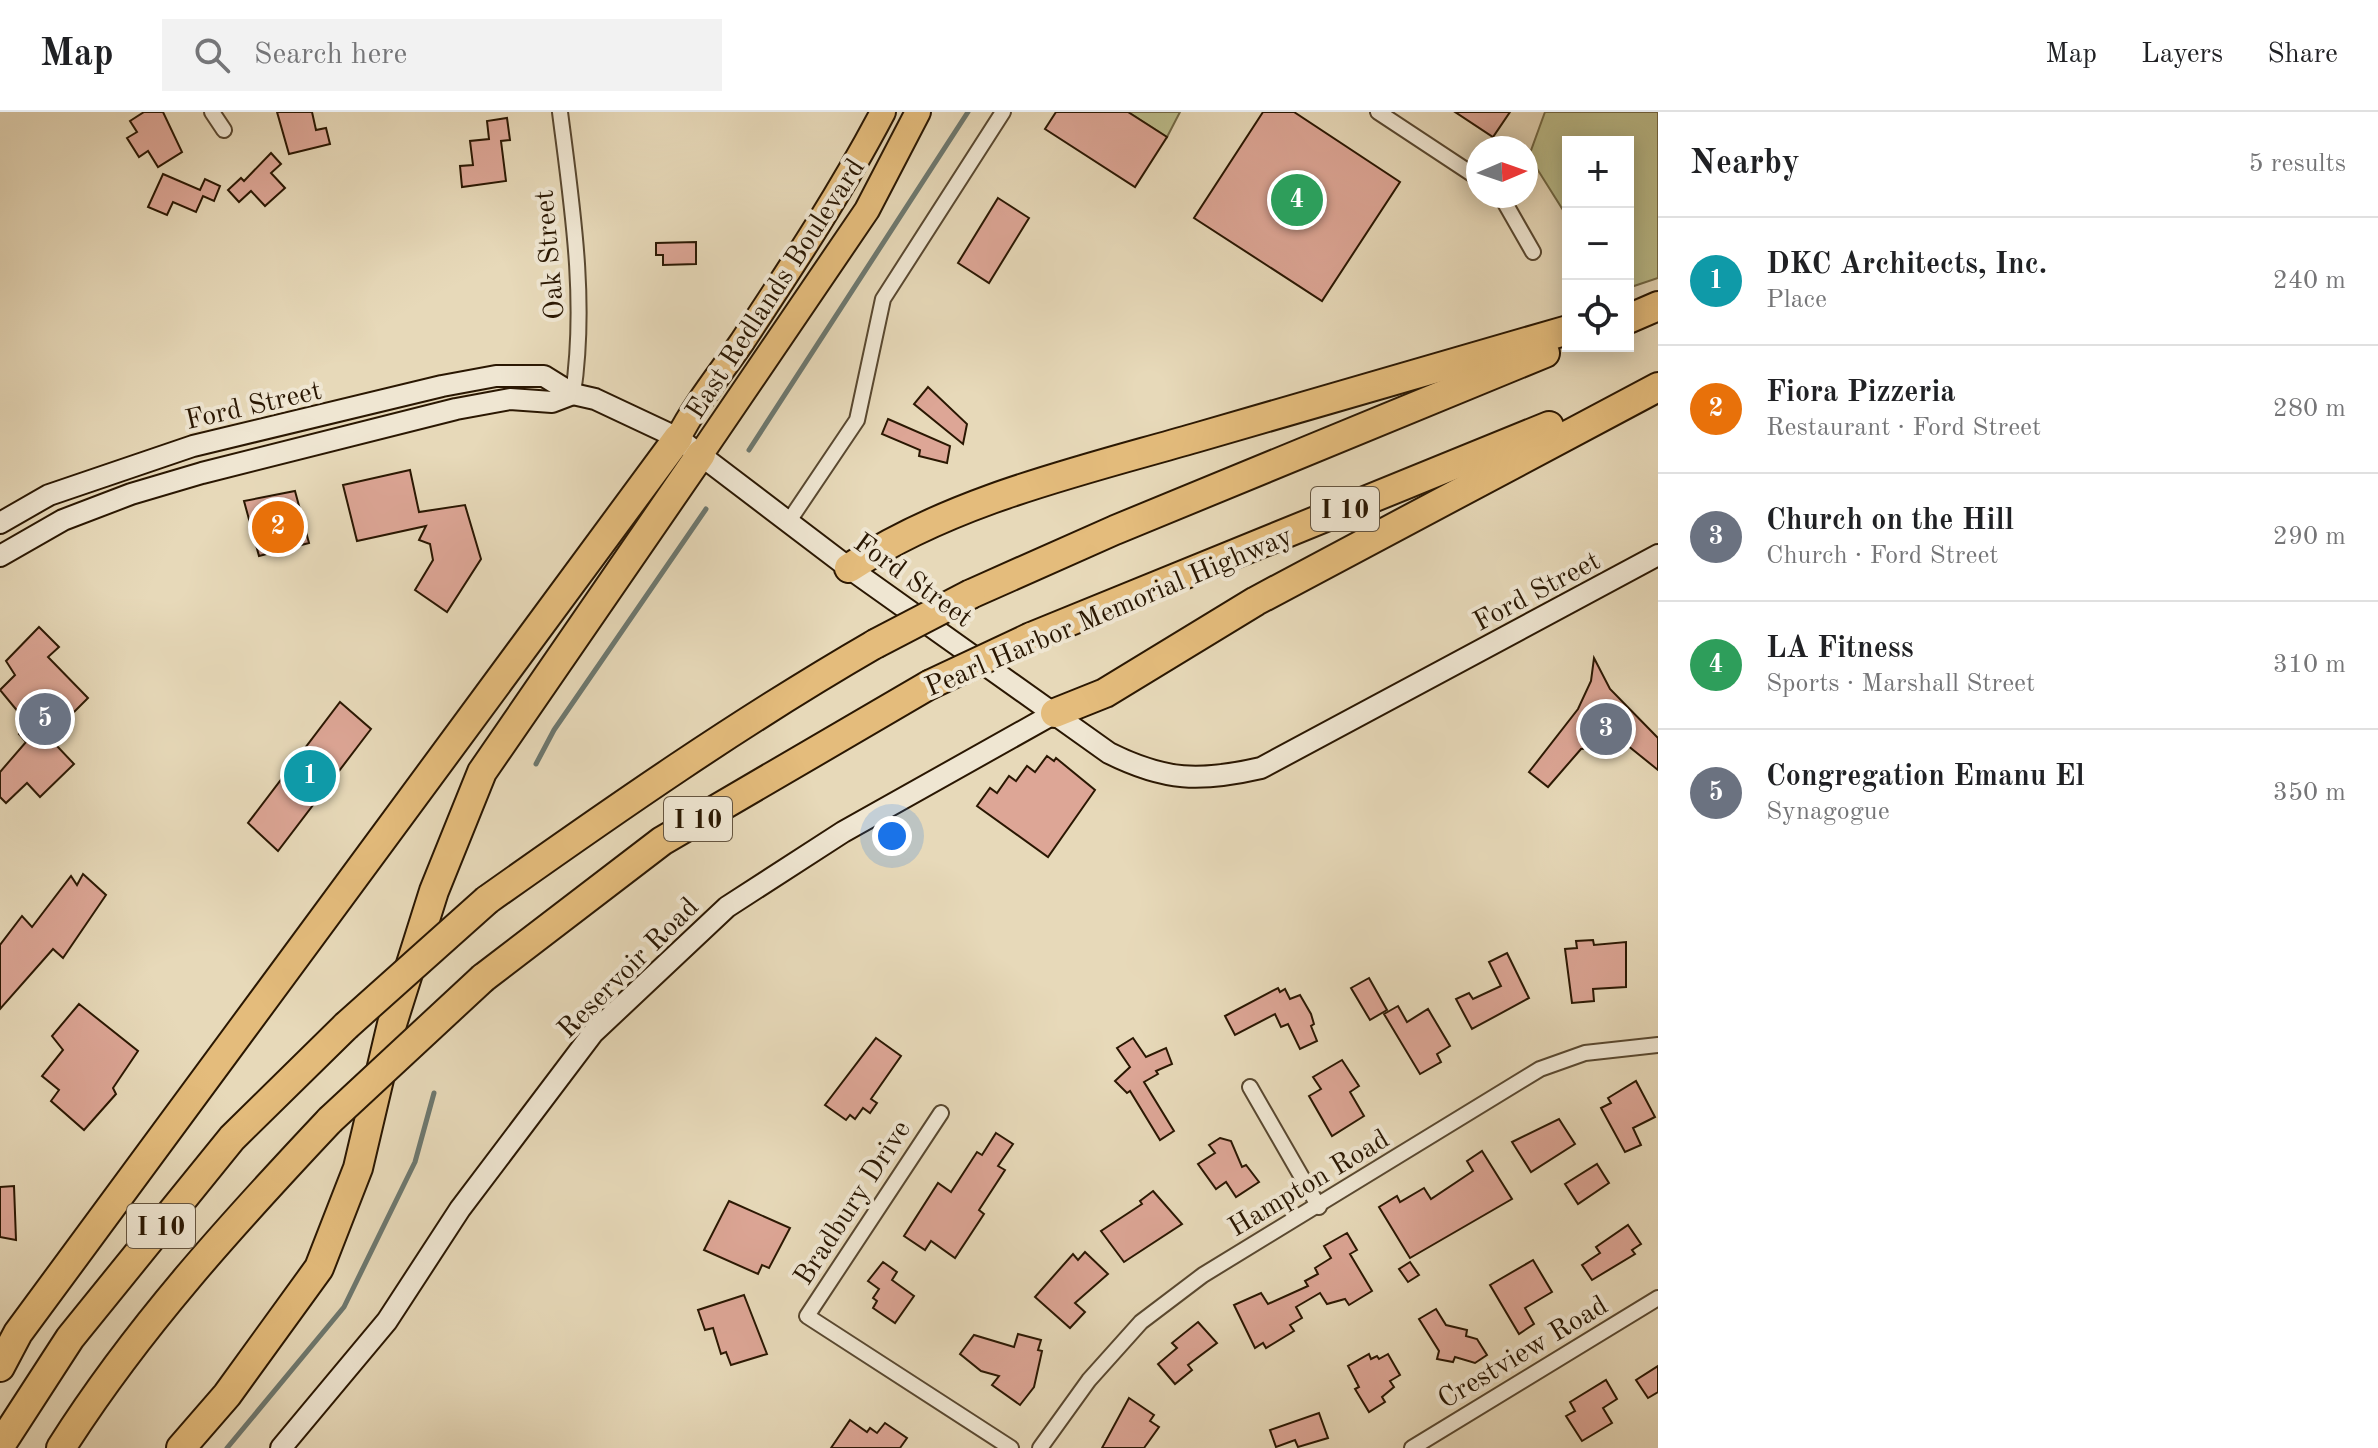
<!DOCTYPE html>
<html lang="en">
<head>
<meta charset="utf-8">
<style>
	body { margin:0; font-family:"Old Standard TT",serif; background:#f2f2f2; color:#202124 }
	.controls { position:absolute; right:24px; top:24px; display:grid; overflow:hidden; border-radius:0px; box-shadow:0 4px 20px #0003 }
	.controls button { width:72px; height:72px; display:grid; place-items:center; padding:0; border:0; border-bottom:2px solid #e0e0e0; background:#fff; color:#202124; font:40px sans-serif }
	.compass { position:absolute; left:1466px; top:24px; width:72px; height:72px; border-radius:50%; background:#fff; box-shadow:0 4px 20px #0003; rotate:88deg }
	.you { position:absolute; left:892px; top:724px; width:28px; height:28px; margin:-20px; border:6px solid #fff; border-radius:50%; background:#1a73e8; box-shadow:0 0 0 12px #1a73e833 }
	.badge { display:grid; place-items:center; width:52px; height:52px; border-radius:50%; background:#d93025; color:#fff; font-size:26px; font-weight:700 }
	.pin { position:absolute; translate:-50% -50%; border:4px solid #fff; box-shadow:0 2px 8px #0006 }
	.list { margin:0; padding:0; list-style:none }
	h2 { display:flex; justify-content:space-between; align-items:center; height:104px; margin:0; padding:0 32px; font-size:34px }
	h2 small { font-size:26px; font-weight:400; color:#757577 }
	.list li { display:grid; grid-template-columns:52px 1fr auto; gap:24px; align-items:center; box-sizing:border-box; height:128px; padding:0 32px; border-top:2px solid #e0e0e0 }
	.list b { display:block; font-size:30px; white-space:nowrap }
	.list p { margin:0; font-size:26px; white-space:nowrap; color:#757577 }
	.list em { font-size:26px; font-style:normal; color:#757577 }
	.icon { flex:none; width:44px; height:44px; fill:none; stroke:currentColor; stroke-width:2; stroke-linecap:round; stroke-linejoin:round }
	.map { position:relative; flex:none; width:1658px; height:1336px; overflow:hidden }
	header { display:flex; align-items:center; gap:48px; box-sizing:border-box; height:112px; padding:0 40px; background:#fff; border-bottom:2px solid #e0e0e0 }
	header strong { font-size:38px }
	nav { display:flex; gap:44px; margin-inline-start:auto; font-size:28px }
	.search { width:560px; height:72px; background:#f2f2f2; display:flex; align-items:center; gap:20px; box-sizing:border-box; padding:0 28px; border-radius:0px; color:#757577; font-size:30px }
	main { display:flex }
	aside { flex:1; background:#fff }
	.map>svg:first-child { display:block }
	.green { fill:#bcbd8b; stroke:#736a46; stroke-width:2 }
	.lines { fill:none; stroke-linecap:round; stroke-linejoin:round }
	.stream { stroke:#6d786f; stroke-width:5 }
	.building { fill:#dda696; stroke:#2a1702; stroke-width:2 }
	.street-casing { stroke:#594830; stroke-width:18 }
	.secondary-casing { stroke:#2a1702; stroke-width:24 }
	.primary-casing { stroke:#2a1702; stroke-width:28 }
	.highway-casing { stroke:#2a1702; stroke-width:32 }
	.street { stroke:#efe6d2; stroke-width:14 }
	.secondary { stroke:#efe6d2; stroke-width:20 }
	.primary { stroke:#e4bc7c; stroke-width:24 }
	.highway { stroke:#e4bc7c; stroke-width:28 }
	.highway-bridge-casing { stroke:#2a1702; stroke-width:32; stroke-linecap:butt }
	.highway-bridge { stroke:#e4bc7c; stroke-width:28 }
	.labels { text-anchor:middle; stroke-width:8; stroke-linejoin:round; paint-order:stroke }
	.shield { fill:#efe6d2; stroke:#655540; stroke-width:2 }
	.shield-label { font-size:26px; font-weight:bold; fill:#2a1702 }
	.street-label { font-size:28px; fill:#2a1702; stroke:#efe6d2 }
</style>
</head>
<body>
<header>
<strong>Map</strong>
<div class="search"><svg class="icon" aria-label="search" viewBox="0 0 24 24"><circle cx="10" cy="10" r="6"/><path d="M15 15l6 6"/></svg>Search here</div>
<nav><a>Map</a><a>Layers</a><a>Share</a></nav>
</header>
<main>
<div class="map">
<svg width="1658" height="1336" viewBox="0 0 1658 1336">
	<rect width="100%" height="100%" fill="#e7d9b9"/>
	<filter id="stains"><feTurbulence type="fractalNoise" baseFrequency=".0025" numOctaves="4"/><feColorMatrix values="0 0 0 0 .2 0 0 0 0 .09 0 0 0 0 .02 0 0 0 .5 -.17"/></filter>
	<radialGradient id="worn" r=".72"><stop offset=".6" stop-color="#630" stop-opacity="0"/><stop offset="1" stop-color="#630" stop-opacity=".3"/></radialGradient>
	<g class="green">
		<path d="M1128 0H1180L1167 25Z"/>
		<path d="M1545 0H1658V166L1628 176V30H1568V106L1529 44Z"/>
	</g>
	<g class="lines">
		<g class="stream">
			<path d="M749 338 968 0"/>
			<path d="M536 652 554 618 706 397"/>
			<path d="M227 1336 344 1195 415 1050 434 981"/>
		</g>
	</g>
	<g class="building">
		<path d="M144 0H163L182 40 158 55 148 39 139 45 127 26 137 20 130 9Z"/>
		<path d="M277 0H312L316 18 326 16 330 32 289 42Z"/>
		<path d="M1056 0H1128L1167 25 1135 75 1045 17Z"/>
		<path d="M1263 0H1294L1400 70 1322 189 1194 106Z"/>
		<path d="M1455 0H1510L1493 25Z"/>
		<path d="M507 6 510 28 501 29 506 69 462 75 460 54 473 53 470 29 489 27 487 9Z"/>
		<path d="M271 41 281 52 271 61 285 76 265 94 251 79 239 90 228 78 241 66 244 69Z"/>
		<path d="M163 62 200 78 205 67 220 74 214 89 203 84 196 100 173 90 167 103 148 95Z"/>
		<path d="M998 86 1029 106 989 171 958 151Z"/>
		<path d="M696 130V152L663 153V143H656V131Z"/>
		<path d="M928 275 967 312 963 332 914 292Z"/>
		<path d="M888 307 950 334 947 351 919 344 920 338 882 322Z"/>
		<path d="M410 358 419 400 465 393 481 447 447 500 415 478 433 448 430 432 419 428 426 414 357 429 343 373Z"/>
		<path d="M295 379 309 431 259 444 244 389Z"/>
		<path d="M39 515 59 535 48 545 88 586 60 614 68 621 56 633 74 652 40 685 27 671 6 691 0 685V660L26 630 19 622 29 613 0 578 15 563 6 549Z"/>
		<path d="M1594 546 1610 577 1658 626V658L1627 633 1581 637 1548 675 1529 660 1578 597 1591 569Z"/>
		<path d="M340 590 371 617 278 739 248 711Z"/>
		<path d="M1047 644 1054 649 1056 646 1095 678 1048 745 977 694 990 676 997 681 1009 664 1016 669 1027 654 1035 660Z"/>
		<path d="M83 762 106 783 63 846 53 837 0 897V833L22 804 32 815 71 764 77 773Z"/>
		<path d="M1593 828 1594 833 1626 830V875L1593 877 1594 889 1572 891 1565 837 1577 836 1576 829Z"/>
		<path d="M1507 841 1529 886 1472 917 1456 887 1469 881 1473 887 1501 874 1489 850Z"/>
		<path d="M1369 866 1387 898 1370 908 1351 876Z"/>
		<path d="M1278 876 1280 880 1285 877 1290 887 1300 883 1311 902 1314 912 1311 914 1317 929 1300 937 1288 912 1281 915 1275 902 1235 923 1225 904Z"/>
		<path d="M79 892 138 939 113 976 116 982 84 1018 51 989 59 978 42 964 63 938 52 924Z"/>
		<path d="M1398 894 1407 910 1428 897 1450 934 1437 942 1441 950 1420 962 1384 902Z"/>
		<path d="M876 926 901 944 871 987 877 991 870 1001 863 996 855 1007 850 1003 846 1008 825 993Z"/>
		<path d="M1133 926 1146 945 1166 936 1172 952 1156 959 1158 962 1144 970 1174 1019 1160 1028 1130 979 1127 981 1115 969 1130 955 1117 936Z"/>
		<path d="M1342 948 1359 974 1350 980 1364 1004 1332 1024 1309 984 1321 977 1313 965Z"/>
		<path d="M1636 969 1655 1005 1633 1016 1641 1033 1625 1040 1601 996 1611 991 1608 986Z"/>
		<path d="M1559 1007 1575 1032 1531 1060 1512 1030Z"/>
		<path d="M996 1021 1013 1032 998 1054 1005 1058 979 1098 984 1102 955 1146 931 1129 925 1138 904 1124 938 1071 951 1080 977 1040 982 1043Z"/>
		<path d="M1220 1026 1231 1029 1242 1055 1246 1053 1259 1070 1236 1085 1226 1070 1216 1077 1198 1052 1215 1041 1209 1033Z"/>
		<path d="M1482 1039 1512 1087 1410 1146 1379 1095 1397 1084 1400 1090 1424 1076 1431 1087 1473 1059 1467 1049Z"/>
		<path d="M1597 1052 1609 1071 1578 1092 1565 1072Z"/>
		<path d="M14 1074 16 1128 0 1125V1075Z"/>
		<path d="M1153 1079 1182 1112 1124 1150 1101 1119 1142 1092 1140 1089Z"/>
		<path d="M729 1089 790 1116 769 1156 762 1153 758 1162 704 1138Z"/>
		<path d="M1628 1113 1641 1132 1632 1138 1635 1142 1592 1168 1582 1153 1600 1141 1596 1135Z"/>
		<path d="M1347 1121 1357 1138 1350 1142 1372 1179 1349 1193 1345 1187 1327 1192 1320 1181 1296 1195 1302 1206 1290 1213 1294 1219 1266 1236 1263 1231 1255 1236 1234 1193 1261 1181 1268 1192 1308 1174 1305 1169 1318 1162 1315 1156 1331 1146 1324 1134Z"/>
		<path d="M1085 1140 1108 1162 1075 1191 1085 1200 1070 1216 1035 1185 1073 1142 1078 1148Z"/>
		<path d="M1533 1148 1552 1180 1525 1196 1534 1212 1519 1222 1490 1173Z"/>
		<path d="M883 1150 897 1160 892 1168 914 1184 895 1211 873 1196 877 1189 873 1186 879 1177 868 1169Z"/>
		<path d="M1410 1150 1419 1163 1408 1170 1399 1157Z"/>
		<path d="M744 1183 767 1242 731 1253 726 1240 721 1242 713 1216 705 1218 698 1198Z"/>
		<path d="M1436 1197 1446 1213 1467 1218 1466 1224 1477 1227 1487 1243 1475 1251 1455 1245 1453 1250 1437 1247 1439 1239 1419 1207Z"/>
		<path d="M1198 1210 1217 1231 1188 1253 1192 1258 1175 1272 1158 1252 1177 1236 1172 1231Z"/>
		<path d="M1018 1222 1041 1228 1038 1238 1042 1239 1034 1275 1020 1293 992 1273 999 1264 981 1259 960 1242 974 1223 1014 1235Z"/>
		<path d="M1369 1242 1371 1247 1377 1244 1379 1247 1388 1242 1400 1263 1390 1269 1394 1275 1382 1285 1385 1290 1369 1300 1355 1277 1359 1275 1348 1254Z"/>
		<path d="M1658 1254V1280L1648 1286 1636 1268Z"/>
		<path d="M1606 1268 1617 1287 1603 1296 1612 1311 1582 1329 1566 1304 1575 1299 1570 1290Z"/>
		<path d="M1129 1286 1154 1303 1150 1309 1159 1315 1144 1336H1102Z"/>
		<path d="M1319 1301 1328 1326 1298 1335 1295 1328 1276 1335 1270 1318Z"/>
		<path d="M850 1308 867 1320 870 1316 877 1321 885 1311 907 1326 900 1336H831Z"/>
	</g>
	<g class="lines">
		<defs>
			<g id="street">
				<path d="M212 0 224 18"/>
				<path d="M560 0C572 94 587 188 573 282"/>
				<path d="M1378 0 1478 66"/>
				<path d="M1501 84 1533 140"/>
				<path d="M789 409 857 308 883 187 1003 0"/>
				<path d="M1250 975 1319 1095"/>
				<path d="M941 1001 807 1204 1011 1336"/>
				<path d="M1040 1336 1089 1268 1141 1210 1203 1163 1540 957 1585 941 1658 933"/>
				<path d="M1412 1336 1658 1186"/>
			</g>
			<g id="secondary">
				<path d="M0 411 49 383 193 334 442 274 496 264H544L573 282 595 287 678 326 849 456 1109 641C1165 669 1200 670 1261 656L1658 443"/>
				<path d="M0 444 63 408 131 382 202 361 456 297 510 287 552 290 573 282"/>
				<path d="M281 1336 387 1209 460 1097 593 921 727 795 843 720 1055 601"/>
			</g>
			<g id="primary">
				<path d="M678 326C696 291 720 262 742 230 792 154 841 80 883 0"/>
				<path d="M701 342 867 98 918 0"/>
			</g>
			<g id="highway">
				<path d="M1628 207 1658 194"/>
				<path d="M849 456C953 388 1077 360 1195 326 1319 291 1443 254 1568 218"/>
				<path d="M971 482 1115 418 1545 241"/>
				<path d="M1031 525 1549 314"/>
				<path d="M1055 601 1105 581 1256 489 1658 275"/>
				<path d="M487 788C614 698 740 610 875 532"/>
				<path d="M483 866 662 729 929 573"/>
				<path d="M0 1255 18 1221 678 326"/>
				<path d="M0 1334 70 1226 232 1026 346 914"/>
				<path d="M61 1336C137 1216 233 1111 330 1008"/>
				<path d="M181 1336 227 1283 319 1156 358 1056 392 912 434 779 482 660 701 342"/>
			</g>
		</defs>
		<use href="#street" class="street-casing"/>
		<use href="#secondary" class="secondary-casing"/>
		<use href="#primary" class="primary-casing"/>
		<use href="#highway" class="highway-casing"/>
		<use href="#street" class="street"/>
		<use href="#secondary" class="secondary"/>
		<use href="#primary" class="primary"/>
		<use href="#highway" class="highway"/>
		<defs>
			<g id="highway-bridge">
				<path d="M875 532 971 482"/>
				<path d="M929 573 1031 525"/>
				<path d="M346 914 487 788"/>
				<path d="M330 1008 483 866"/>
			</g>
		</defs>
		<use href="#highway-bridge" class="highway-bridge-casing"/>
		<use href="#highway-bridge" class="highway-bridge"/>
	</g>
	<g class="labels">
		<g class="shield">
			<rect x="1311" y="375" width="68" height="44" rx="6"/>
			<rect x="664" y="685" width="68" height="44" rx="6"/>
			<rect x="127" y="1092" width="68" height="44" rx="6"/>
		</g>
		<g class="shield-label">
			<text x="1345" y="406">I 10</text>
			<text x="698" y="716">I 10</text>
			<text x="161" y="1123">I 10</text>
		</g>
		<g class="street-label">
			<text transform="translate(548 143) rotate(-95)" y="10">Oak Street</text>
			<text transform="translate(774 176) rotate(-57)" y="10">East Redlands Boulevard</text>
			<text transform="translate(253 292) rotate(-13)" y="10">Ford Street</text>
			<text transform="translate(914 467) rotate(36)" y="10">Ford Street</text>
			<text transform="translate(1536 478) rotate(-28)" y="10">Ford Street</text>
			<text transform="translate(1108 498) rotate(-23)" y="10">Pearl Harbor Memorial Highway</text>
			<text transform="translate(627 855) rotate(-45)" y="10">Reservoir Road</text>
			<text transform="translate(1308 1070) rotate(-31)" y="10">Hampton Road</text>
			<text transform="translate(851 1090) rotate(-57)" y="10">Bradbury Drive</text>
			<text transform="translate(1522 1239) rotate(-31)" y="10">Crestview Road</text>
		</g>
	</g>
	<rect width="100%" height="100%" filter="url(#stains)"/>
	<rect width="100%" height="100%" fill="url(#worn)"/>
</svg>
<div class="controls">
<button>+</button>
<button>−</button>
<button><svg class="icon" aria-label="locate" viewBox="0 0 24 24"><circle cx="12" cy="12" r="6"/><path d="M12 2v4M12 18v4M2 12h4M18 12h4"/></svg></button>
</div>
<svg class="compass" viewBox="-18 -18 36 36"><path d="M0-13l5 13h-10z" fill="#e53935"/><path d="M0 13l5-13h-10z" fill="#757577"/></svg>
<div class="you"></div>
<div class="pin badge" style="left:310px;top:664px;background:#0f9aa8">1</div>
<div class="pin badge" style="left:278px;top:415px;background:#e8710a">2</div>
<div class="pin badge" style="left:1606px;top:617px;background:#6b7280">3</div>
<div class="pin badge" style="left:1297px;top:88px;background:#2e9e5b">4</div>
<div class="pin badge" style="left:45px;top:607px;background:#6b7280">5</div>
</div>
<aside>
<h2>Nearby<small>5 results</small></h2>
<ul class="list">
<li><span class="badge" style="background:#0f9aa8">1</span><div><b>DKC Architects, Inc.</b><p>Place</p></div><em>240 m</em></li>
<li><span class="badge" style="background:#e8710a">2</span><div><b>Fiora Pizzeria</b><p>Restaurant · Ford Street</p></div><em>280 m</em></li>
<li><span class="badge" style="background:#6b7280">3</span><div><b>Church on the Hill</b><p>Church · Ford Street</p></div><em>290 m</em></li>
<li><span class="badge" style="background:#2e9e5b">4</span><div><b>LA Fitness</b><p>Sports · Marshall Street</p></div><em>310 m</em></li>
<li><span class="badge" style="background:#6b7280">5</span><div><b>Congregation Emanu El</b><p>Synagogue</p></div><em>350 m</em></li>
</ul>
</aside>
</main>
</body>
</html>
